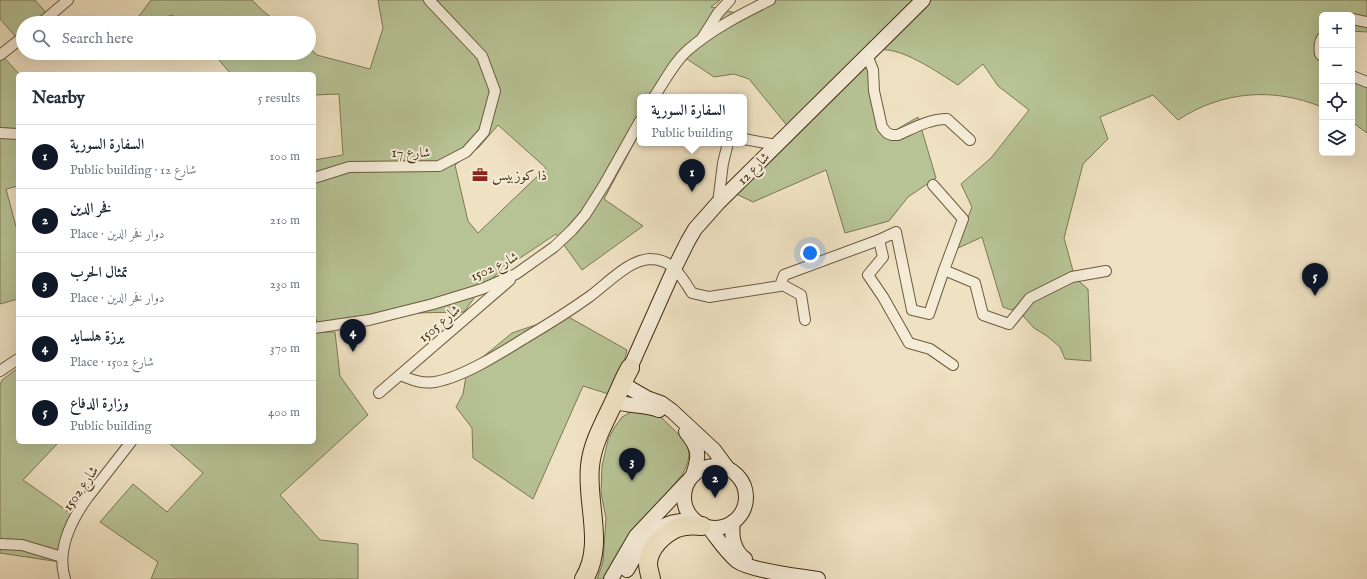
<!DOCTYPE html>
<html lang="en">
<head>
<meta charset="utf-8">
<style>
	body { margin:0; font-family:"IM FELL English",Amiri,serif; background:#f6f6f7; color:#1f2937 }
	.controls { position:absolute; right:12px; top:12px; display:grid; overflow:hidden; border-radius:6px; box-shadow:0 4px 16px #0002 }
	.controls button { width:36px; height:36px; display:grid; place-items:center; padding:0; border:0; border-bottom:1px solid #e0e1e3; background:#fff; color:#1f2937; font:20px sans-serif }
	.you { position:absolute; left:810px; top:253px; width:14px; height:14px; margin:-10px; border:3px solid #fff; border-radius:50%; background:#1a73e8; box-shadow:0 0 0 6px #1a73e833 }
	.badge { display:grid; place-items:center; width:26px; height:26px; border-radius:50%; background:#111827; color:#fff; font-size:13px; font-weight:700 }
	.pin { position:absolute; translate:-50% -33px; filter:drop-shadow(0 1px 2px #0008) }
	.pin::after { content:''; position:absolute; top:21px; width:14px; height:12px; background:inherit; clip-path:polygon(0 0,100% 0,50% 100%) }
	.popup { position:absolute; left:637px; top:94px; width:110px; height:52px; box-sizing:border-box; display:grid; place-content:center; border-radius:6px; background:#fff; filter:drop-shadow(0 1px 3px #0005); font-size:13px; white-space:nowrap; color:#747a83 }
	.popup b { font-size:15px; color:#1f2937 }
	.popup::after { content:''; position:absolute; left:50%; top:100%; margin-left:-8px; border:8px solid transparent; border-top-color:#fff }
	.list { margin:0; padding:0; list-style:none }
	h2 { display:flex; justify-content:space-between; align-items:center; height:52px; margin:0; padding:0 16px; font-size:17px }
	h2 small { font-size:13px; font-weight:400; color:#747a83 }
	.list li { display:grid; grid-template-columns:26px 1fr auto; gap:12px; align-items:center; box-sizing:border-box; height:64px; padding:0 16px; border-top:1px solid #e0e1e3 }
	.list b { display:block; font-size:15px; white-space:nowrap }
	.list p { margin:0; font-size:13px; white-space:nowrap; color:#747a83 }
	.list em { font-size:13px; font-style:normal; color:#747a83 }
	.icon { flex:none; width:22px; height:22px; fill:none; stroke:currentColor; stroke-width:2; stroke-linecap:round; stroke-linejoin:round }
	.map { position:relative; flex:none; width:1367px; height:579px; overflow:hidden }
	.search { position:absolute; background:#fff; box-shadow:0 4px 16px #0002; left:16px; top:16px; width:300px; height:44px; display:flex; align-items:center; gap:10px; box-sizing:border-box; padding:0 14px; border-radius:22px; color:#747a83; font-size:15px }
	.panel { position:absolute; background:#fff; box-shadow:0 4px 16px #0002; left:16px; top:72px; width:300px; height:372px; border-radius:6px }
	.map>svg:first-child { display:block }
	.green { fill:#b7c395; stroke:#7d7854; fill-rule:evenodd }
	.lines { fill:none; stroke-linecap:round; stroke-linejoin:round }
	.street-casing { stroke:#6e5a3e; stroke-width:12 }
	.secondary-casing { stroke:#432c12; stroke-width:16 }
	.highway-casing { stroke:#432c12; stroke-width:20 }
	.street { stroke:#f5ecd8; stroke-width:10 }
	.secondary { stroke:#f5ecd8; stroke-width:14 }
	.highway { stroke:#efe2c3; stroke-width:18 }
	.labels { text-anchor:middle; stroke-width:4; stroke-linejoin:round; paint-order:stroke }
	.street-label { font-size:14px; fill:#432c12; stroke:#f5ecd8 }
	.poi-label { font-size:14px; fill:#432c12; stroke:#f5ecd8; text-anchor:start }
</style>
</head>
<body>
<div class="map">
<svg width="1367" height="579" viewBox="0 0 1367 579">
	<rect width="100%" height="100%" fill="#efe2c3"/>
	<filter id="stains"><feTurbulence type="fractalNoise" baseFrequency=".005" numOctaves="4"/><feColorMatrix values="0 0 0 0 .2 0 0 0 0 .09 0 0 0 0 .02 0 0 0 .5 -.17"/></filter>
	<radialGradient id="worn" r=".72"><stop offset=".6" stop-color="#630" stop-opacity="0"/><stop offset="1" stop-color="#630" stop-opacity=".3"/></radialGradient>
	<g class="green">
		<path d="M0 0H35L48 15 37 23H23V33L16 37 0 19Z"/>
		<path d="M151 0H252L262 10 278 23H185L172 15 148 23 139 16Z"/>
		<path d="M378 0H720L711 7 740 14 758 0H1367V32L1352 31V15H1322V107C1273 87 1222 91 1178 120L1153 95 1100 117 1108 139 1083 164 1064 238 1075 278 1088 289 1091 361 1065 359 1060 347 1047 336 1034 328 1024 317 1019 306 1011 310 1003 307 982 237 956 249 972 207 961 184 991 158 1029 110 998 86 983 64 958 85C940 74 897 43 876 51 872 53 869 56 865 58L887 135 918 117 936 178 908 197 889 221 845 233 826 170 753 202 730 191 789 128 749 79 734 74 714 77 681 55 659 97H640V132L604 199 643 226 582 270 556 234 499 272 477 294 464 312 415 313 317 325 314 306V160L343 155 339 94 314 95V74H231L213 53H309V48L317 55 370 69 383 28ZM498 125 546 168 478 233 468 221 455 165 479 147Z"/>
		<path d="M0 53 19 74H18V186L6 189 18 234V299L0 304Z"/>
		<path d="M1352 75 1367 85V133L1352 122Z"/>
		<path d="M565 315 627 350 615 396 583 386 533 499 473 458 472 428 456 407 463 394 467 370 512 333Z"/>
		<path d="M314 332H335L340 376 368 415 280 495 320 540 358 544V579H151L158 562 100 522 133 484 167 512 203 473 168 442H314Z"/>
		<path d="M18 368V442H59L23 480 76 517 60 562 0 553V385L2 380Z"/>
		<path d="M633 411C639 411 646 410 652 412 658 413 664 420 669 425 687 442 696 450 682 475L632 534 607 579H597L603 562 606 518 601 493 602 466 608 440 614 428 622 417Z"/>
	</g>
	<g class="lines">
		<defs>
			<g id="street">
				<path d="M1352 19 1367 22"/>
				<path d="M41 23 68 0"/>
				<path d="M703 37 718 13 730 0"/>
				<path d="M1322 38C1319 43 1319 48 1320 54L1322 56"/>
				<path d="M0 55 23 37"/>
				<path d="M867 55 873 70 874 91 882 127 887 133 892 135H898C914 128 929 119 947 119L970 140"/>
				<path d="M1352 76 1367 82"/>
				<path d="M654 97C665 81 674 62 688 50 712 29 742 14 770 0"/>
				<path d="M0 133 18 134"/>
				<path d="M744 139 776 145"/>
				<path d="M314 178 349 167 439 166 466 152 484 132 495 91 482 56 429 0"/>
				<path d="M933 185 963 219 944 270 975 283 983 315 1009 324 1030 298 1072 277 1106 271"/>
				<path d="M718 203 723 163 728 143"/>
				<path d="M879 240 883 257 868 275 883 297 909 343 930 349 953 365"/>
				<path d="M781 284 801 295 805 320"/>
				<path d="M314 328 369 320 433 304 482 289 516 274 554 247 572 230 585 215 604 185 640 121"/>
				<path d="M0 371 18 359"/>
				<path d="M400 375C412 380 422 384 435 382 463 377 501 353 525 338 547 325 568 312 589 297 606 285 628 260 650 259 673 259 681 276 692 293L709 297 780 286 784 275 879 240 896 232 912 310 929 314 944 270"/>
				<path d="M379 393 510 280"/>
				<path d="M0 544 22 545 62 557"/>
				<path d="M65 579C56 551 71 520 88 497L131 442"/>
			</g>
			<g id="secondary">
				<path d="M630 368 675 267 688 241 695 229 718 203 923 0"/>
				<path d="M621 383 647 398 661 403 672 411 714 450 728 469"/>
				<path d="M614 401C628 407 645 404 659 410"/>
				<path d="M686 432C699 448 700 455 693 475"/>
				<circle cx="715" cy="497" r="31"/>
				<path d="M733 522C731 536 733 550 745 559"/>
				<path d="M709 528C718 539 726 552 737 561 751 571 800 576 818 579"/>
				<path d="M627 570C639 548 654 523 681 521"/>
				<path d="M611 579 636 536 687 482"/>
			</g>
			<g id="highway">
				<path d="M584 579C605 545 586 504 590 466 592 444 604 423 613 404 619 392 623 380 630 368"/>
				<path d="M651 579C650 574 648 569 648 563 649 548 663 534 677 528 685 525 694 525 702 526"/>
			</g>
		</defs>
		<use href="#street" class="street-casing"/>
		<use href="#secondary" class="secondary-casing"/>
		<use href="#highway" class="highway-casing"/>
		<use href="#street" class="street"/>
		<use href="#secondary" class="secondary"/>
		<use href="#highway" class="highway"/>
	</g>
	<defs>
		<symbol id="office-bare" viewBox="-9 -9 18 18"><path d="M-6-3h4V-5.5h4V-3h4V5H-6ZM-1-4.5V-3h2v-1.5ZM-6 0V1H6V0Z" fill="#8f2418" stroke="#f5ecd8" stroke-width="2.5" paint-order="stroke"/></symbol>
	</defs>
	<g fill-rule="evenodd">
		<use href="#office-bare" x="469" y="164" width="22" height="22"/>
	</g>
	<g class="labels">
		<g class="street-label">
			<text x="411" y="157">شارع 17</text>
			<text transform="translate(753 168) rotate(-45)" y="5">شارع 12</text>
			<text transform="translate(494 266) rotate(-25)" y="5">شارع 1502</text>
			<text transform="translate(439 323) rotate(-40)" y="5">شارع 1505</text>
			<text transform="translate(80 488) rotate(-55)" y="5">شارع 1502</text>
		</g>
		<g class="poi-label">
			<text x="492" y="180">ذا كوزبيس</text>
		</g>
	</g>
	<rect width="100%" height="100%" filter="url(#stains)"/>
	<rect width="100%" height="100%" fill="url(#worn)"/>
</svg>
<div class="controls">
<button>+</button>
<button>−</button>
<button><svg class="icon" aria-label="locate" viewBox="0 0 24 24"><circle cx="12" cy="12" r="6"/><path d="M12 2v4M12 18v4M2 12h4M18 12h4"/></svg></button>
<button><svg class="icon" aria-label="layers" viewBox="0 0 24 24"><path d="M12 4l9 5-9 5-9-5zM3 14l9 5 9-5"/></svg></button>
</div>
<div class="you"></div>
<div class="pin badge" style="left:692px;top:192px">1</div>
<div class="popup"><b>السفارة السورية</b>Public building</div>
<div class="pin badge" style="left:715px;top:498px">2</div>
<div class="pin badge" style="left:632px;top:481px">3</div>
<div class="pin badge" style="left:353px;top:352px">4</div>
<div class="pin badge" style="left:1315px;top:296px">5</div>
<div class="search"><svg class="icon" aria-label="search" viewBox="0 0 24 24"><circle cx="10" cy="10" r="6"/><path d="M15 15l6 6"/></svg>Search here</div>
<section class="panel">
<h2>Nearby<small>5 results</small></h2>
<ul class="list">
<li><span class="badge">1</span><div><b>السفارة السورية</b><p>Public building · شارع 12</p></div><em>100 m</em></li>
<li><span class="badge">2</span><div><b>فخر الدين</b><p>Place · دوار فخر الدين</p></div><em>210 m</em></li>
<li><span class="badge">3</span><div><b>تمثال الحرب</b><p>Place · دوار فخر الدين</p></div><em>230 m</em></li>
<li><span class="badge">4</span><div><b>يرزة هلسايد</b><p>Place · شارع 1502</p></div><em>370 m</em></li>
<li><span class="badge">5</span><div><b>وزارة الدفاع</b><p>Public building</p></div><em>400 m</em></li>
</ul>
</section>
</div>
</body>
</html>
